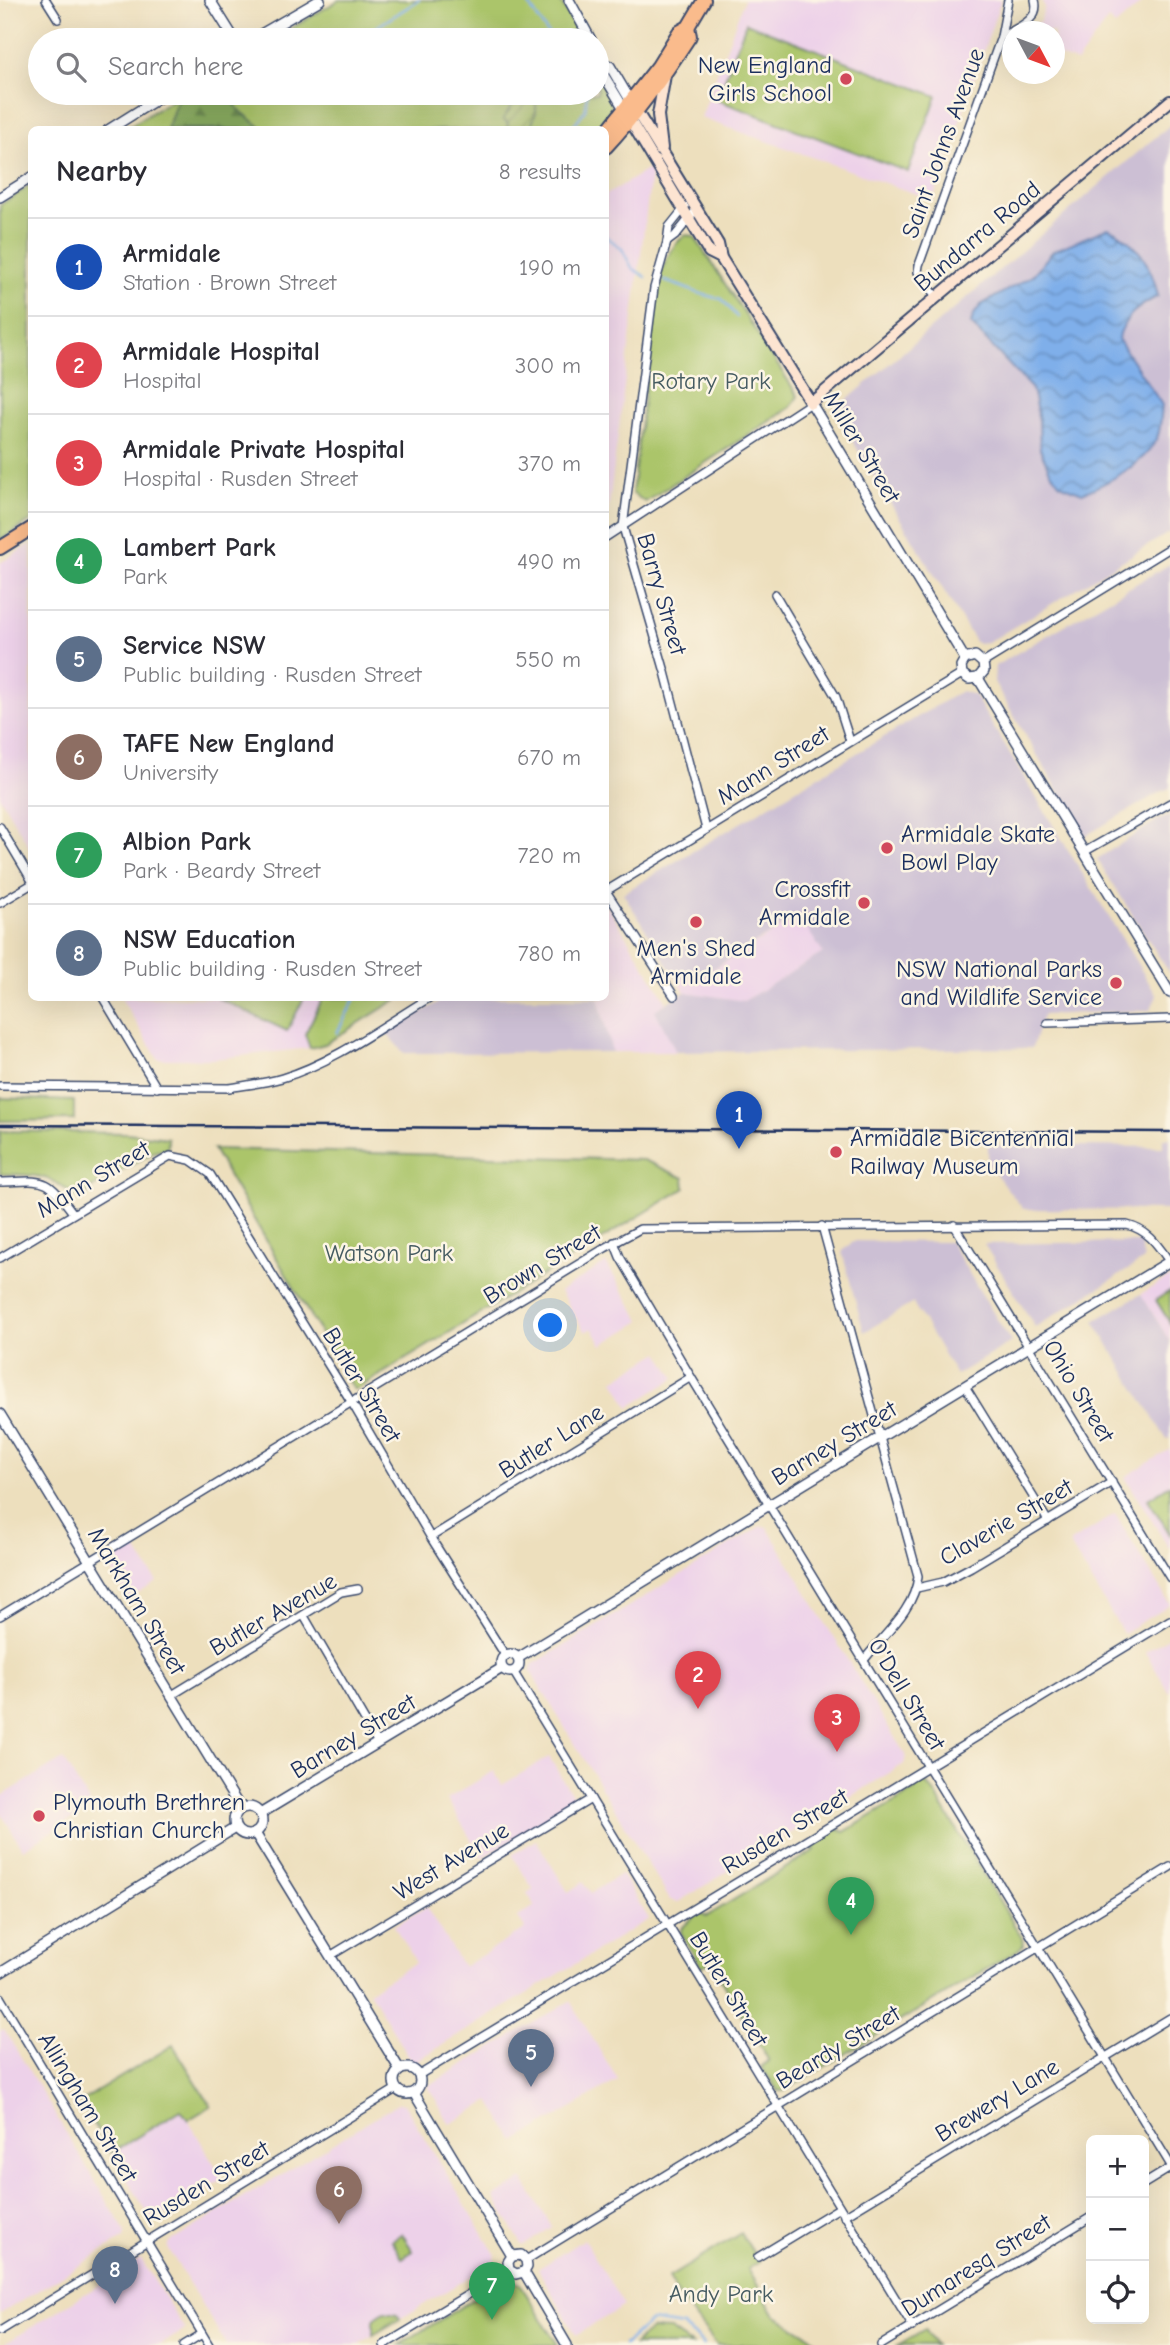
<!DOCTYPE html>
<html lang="en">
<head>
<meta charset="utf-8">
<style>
	body { margin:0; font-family:"Comic Neue",sans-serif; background:#f2f2f3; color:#2b2b33 }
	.controls { position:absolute; right:21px; bottom:21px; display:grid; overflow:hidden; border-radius:10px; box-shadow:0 7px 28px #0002 }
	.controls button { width:63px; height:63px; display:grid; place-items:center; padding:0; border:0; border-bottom:2px solid #e1e1e2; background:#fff; color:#2b2b33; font:35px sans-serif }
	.compass { position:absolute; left:1002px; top:21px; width:63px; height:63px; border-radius:50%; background:#fff; box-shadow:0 7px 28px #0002; rotate:131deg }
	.you { position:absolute; left:551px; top:1326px; width:24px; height:24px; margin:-18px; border:5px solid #fff; border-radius:50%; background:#1a73e8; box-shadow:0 0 0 10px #1a73e833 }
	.badge { display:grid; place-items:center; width:46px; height:46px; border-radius:50%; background:#d1495b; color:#fff; font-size:23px; font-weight:700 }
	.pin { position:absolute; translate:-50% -58px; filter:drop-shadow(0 2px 4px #0008) }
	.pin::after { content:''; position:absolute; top:37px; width:24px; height:21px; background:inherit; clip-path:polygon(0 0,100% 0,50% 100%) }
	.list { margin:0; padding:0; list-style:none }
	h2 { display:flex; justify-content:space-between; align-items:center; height:91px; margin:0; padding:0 28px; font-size:30px }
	h2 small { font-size:23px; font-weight:400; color:#7c7c81 }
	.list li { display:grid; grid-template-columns:46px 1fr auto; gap:21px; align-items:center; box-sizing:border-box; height:98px; padding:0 28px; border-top:2px solid #e1e1e2 }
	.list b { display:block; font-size:26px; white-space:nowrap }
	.list p { margin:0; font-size:23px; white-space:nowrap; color:#7c7c81 }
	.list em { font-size:23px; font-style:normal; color:#7c7c81 }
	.icon { flex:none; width:38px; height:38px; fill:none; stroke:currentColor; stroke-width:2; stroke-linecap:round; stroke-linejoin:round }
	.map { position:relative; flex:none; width:1170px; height:2345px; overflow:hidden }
	.search { position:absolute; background:#fff; box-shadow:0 7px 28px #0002; left:28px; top:28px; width:581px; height:77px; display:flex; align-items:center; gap:18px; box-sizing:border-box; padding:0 24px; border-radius:38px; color:#7c7c81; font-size:26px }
	.panel { position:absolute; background:#fff; box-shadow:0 7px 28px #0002; left:28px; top:126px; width:581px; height:875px; border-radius:10px }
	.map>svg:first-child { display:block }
	.built { fill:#edd1e9 }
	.industrial { fill:#ccbfd4 }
	.green { fill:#abc56b; stroke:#637a64; stroke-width:2 }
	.forest { fill:url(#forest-firs); stroke:#526c5e; stroke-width:2 }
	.garden { fill:url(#garden-furrows); stroke:#637a64; stroke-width:2 }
	.water { fill:url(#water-waves); stroke:#4d6fa4; stroke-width:2 }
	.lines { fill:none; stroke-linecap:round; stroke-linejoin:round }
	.stream { stroke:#7fafea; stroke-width:2.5 }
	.minor-casing { stroke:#3a496c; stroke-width:10 }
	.tertiary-casing { stroke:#3a496c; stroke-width:12 }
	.secondary-casing { stroke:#3a496c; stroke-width:14 }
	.primary-casing { stroke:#3a496c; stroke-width:16 }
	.minor { stroke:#fff; stroke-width:7 }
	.tertiary { stroke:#fff; stroke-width:9 }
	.secondary { stroke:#fde4d1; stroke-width:10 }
	.primary { stroke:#fabb8c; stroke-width:12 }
	.rail { stroke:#1b2f5e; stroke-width:2.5 }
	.poi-dot { fill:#d1495b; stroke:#fcf5e5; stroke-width:2.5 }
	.labels { text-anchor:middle; stroke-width:5; stroke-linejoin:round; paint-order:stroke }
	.poi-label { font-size:24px; fill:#1b2f5e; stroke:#fcf5e5; text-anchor:end }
	.street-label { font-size:24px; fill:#1b2f5e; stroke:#fcf5e5 }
	.park-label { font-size:24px; fill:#465c62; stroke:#fcf5e5 }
</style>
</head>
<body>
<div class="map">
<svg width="1170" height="2345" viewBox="0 0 1170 2345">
	<defs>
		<pattern id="forest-firs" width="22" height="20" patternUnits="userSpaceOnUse" patternTransform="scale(1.75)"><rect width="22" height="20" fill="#88aa5f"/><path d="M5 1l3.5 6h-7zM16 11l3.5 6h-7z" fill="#6e8b52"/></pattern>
		<pattern id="garden-furrows" width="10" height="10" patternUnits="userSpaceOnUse" patternTransform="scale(1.75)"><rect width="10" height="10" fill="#abc56b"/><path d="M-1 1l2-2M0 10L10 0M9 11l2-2" fill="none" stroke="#8aa05b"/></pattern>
		<pattern id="water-waves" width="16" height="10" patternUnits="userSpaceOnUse" patternTransform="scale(1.75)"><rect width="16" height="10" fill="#7fafea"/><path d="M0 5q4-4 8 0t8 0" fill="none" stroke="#678fc1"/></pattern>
	</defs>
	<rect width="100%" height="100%" fill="#fcf5e5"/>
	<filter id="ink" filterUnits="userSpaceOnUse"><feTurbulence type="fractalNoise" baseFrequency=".0143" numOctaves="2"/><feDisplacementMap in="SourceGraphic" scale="14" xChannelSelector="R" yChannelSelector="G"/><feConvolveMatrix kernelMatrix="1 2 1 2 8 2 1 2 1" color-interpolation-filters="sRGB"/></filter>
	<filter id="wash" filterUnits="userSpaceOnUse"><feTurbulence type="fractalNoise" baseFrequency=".00686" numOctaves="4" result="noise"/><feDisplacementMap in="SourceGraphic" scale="28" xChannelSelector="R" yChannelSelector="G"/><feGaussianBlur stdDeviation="1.57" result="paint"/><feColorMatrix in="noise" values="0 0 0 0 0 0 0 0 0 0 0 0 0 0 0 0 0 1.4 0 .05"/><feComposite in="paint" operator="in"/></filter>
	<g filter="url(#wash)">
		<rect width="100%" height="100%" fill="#eddfbd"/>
		<g class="built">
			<path d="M744 0H1001L933 200 701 118Z"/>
			<path d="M1041 0H1145L1115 26 1108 19 1077 62 1055 55 1054 32 1021 31 1040 21 1045 7Z"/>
			<path d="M649 169 651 174 608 513 606 515V195Z"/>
			<path d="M31 544V850L0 797V563Z"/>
			<path d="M606 904 667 1002 656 1010 676 1052H612L598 998H606Z"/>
			<path d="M800 916 823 953 744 1001 685 992 676 978 700 977Z"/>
			<path d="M121 998H399L325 1044 310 1048 213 1059H158Z"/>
			<path d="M606 1263 641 1321 602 1345 592 1328 585 1332 560 1291Z"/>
			<path d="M1170 1277V1342L1141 1294Z"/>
			<path d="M659 1352 675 1378 629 1407 614 1380Z"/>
			<path d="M1170 1449V1550L1125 1477Z"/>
			<path d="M1115 1514 1170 1605 1123 1633 1069 1543Z"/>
			<path d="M761 1526 767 1527 906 1756 904 1764 678 1902 670 1900 531 1672 532 1665Z"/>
			<path d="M133 1545 157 1582 129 1599 106 1561Z"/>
			<path d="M1170 1637V1693L1145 1652Z"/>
			<path d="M549 1757 576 1801 482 1858 447 1799 494 1771 502 1785Z"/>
			<path d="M63 1759 92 1807 23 1849 0 1811V1793L2 1796Z"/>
			<path d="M536 1840 568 1892 583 1882 591 1893 621 1874 649 1919 413 2063 369 1991 416 1962 394 1926 426 1907 463 1967 525 1929 518 1917 535 1906 527 1893 533 1889 512 1855Z"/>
			<path d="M570 2001 618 2080 515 2142 490 2101 450 2124 428 2086Z"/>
			<path d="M4 2029 125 2231 124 2238 0 2314V2031Z"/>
			<path d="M399 2103 404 2104 496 2255 494 2262 357 2345H226L168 2248 170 2242Z"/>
			<path d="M182 2110 223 2179 153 2222 111 2153Z"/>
			<path d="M523 2179 552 2227 523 2246 494 2197Z"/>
			<path d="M584 2239 624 2306 576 2335 538 2269Z"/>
			<path d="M141 2259 185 2330 160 2345H3Z"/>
		</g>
		<g class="industrial">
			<path d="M1170 125V532L989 642 976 643 834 411Z"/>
			<path d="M1170 564V788L1160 792 1085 836 994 682 995 666Z"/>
			<path d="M961 691 974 695 1157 996 1150 1010 1043 1015 1032 1048 676 1052 655 1010 685 992 744 1001 823 953 799 916 699 977 676 978 623 893Z"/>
			<path d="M1170 816V974L1097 859 1158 820Z"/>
			<path d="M446 998H598L612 1052 404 1053 386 1033Z"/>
			<path d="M1163 1138H1170V1210L1023 1209 988 1164V1145L1163 1147Z"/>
			<path d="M853 1241 950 1242 1011 1342 956 1375 913 1303 864 1332 842 1252Z"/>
			<path d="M1140 1242 1144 1260 1035 1327 984 1244Z"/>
			<path d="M1141 1294 1170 1342V1438L1167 1440 1094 1321Z"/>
		</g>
		<g class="green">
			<path d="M339 0H560L581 40H272Z"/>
			<path d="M746 23 937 96 908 172 717 100Z"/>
			<path d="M597 70C609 94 621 105 602 130H123L184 93 187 96 193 93H597Z"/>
			<path d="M31 185V521L0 540V205Z"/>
			<path d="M685 235 694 236 798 396 791 407 645 502 632 493 657 290C661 269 668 249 685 235Z"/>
			<path d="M218 998H304L287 1031Z"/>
			<path d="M323 998H399L325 1044 310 1048 305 1034Z"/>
			<path d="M0 1098 74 1101V1120L0 1121Z"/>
			<path d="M0 1131 127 1133 168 1138V1148L154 1152 90 1189 86 1196 75 1197C50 1173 34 1175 0 1174Z"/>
			<path d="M213 1149 644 1160 684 1178 685 1188 357 1389H353Z"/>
			<path d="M1170 1291V1323L1156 1300Z"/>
			<path d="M1170 1485V1534L1148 1499Z"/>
			<path d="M917 1781H924L932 1789 1022 1938 1023 1945 1018 1950 784 2091H778L761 2067 769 2061 710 1962 701 1967 681 1933V1929L698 1912 707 1916 815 1850 808 1845 837 1828 844 1832 915 1790 909 1785Z"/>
			<path d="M173 2045 211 2106 188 2120 181 2110 111 2153 80 2102Z"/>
			<path d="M741 2233 759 2262 748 2269 775 2315 824 2345H717L681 2300 668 2278Z"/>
			<path d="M402 2234 413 2251 402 2258 392 2240Z"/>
			<path d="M510 2280 520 2284 558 2345H399L500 2283Z"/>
			<path d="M651 2329 670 2330 692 2345H634Z"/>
			<path d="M925 2329 935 2345H898Z"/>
		</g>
		<path class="forest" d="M184 93 187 96 193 93H229L238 109 263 129H167L179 95Z"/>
		<g class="garden">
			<path d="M530 95 536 98V112L530 129 507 127 508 123 503 119 514 103Z"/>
			<path d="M384 2312 397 2314 400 2319 373 2335V2320Z"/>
		</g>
		<path class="water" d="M1108 228C1138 242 1151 264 1158 296 1136 308 1126 314 1118 339L1162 405C1161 415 1161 429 1157 438 1146 463 1106 484 1082 493L1060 484 1050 471 1040 449 1039 420 1032 389 971 324 973 316 981 305 1032 276 1053 251Z"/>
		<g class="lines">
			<g class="stream">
				<path d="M526 0 550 37"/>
				<path d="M356 40 419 0"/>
				<path d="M570 130 585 110 587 93"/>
				<path d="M606 236 622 249 632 268 646 277"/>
				<path d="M665 281C685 287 701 296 722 299L737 317"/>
				<path d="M337 1033 355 998"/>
				<path d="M624 2345 651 2321 683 2326 704 2345"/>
			</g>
		</g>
	</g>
	<g filter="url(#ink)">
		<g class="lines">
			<defs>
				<g id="minor">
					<path d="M46 0 58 19"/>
					<path d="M1001 37C1015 28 1041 21 1035 0"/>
					<path d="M685 207 669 227 667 242 654 288 623 527 665 672 706 829"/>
					<path d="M667 242 675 236 697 209"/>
					<path d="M937 298 918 272 919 265 1001 37 1008 0"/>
					<path d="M606 537 811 403"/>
					<path d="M775 594 836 697 850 741"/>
					<path d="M983 663 1170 548"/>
					<path d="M0 827 32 881"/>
					<path d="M1084 852 1170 803"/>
					<path d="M606 891 962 674"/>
					<path d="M606 891 674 996"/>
					<path d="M0 903 32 884"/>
					<path d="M103 998 157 1088"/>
					<path d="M1047 1023 1170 1019"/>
					<path d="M0 1086 229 1088C246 1085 265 1083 282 1078 333 1063 384 1025 429 998"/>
					<path d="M0 1182C45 1181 45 1175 73 1213"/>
					<path d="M954 1225 1170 1578"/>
					<path d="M822 1226 918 1576C915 1610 883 1635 864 1660"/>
					<path d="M614 1242 620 1257 691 1377 1170 2164"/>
					<path d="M0 1258 170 1156 190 1160 210 1174 352 1403 431 1538 505 1655"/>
					<path d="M965 1386 1048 1521"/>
					<path d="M431 1537 691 1377"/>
					<path d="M917 1588 943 1582 971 1567 1112 1482"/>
					<path d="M0 1616 605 1248 640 1229 1127 1225C1148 1230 1157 1244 1169 1261"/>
					<path d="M304 1616 378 1743"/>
					<path d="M513 1671 913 2327"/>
					<path d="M172 1695 341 1592 358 1589"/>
					<path d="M330 1956 591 1799"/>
					<path d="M0 1997 209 2345"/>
					<path d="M419 2075 1170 1620"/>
					<path d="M1144 2184 1170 2168"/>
					<path d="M844 2216 1170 2018"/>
					<path d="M758 2257 839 2208"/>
					<path d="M526 2260 1170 1867"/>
					<path d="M0 2331 396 2089"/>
					<path d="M184 2345 202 2334"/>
					<path d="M384 2345 509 2270"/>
					<path d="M881 2345 1091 2217"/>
				</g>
				<g id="tertiary">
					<path d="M210 0 235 40"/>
					<path d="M569 0 591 40"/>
					<path d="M251 40 320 0"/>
					<path d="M597 52 602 62 603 74 626 112"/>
					<path d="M602 62 610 66 633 105"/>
					<path d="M108 130 167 93"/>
					<path d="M0 197 32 177"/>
					<path d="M811 403 965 659"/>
					<path d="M965 659 975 656 983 663 984 671 978 678"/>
					<path d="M965 659 961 666 962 674 969 679 978 678"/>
					<path d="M978 678 1170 993"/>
					<path d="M0 1414 240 1808"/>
					<circle cx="510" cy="1663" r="9"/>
					<path d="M518 1658 1170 1261"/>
					<circle cx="248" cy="1821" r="14"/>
					<path d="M260 1814 502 1668"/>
					<path d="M255 1833 400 2070"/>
					<path d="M0 1973 235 1828"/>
					<circle cx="407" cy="2081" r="13"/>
					<path d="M414 2093 512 2256"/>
					<path d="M512 2256 508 2262 509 2270 516 2274 524 2272"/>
					<path d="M512 2256 521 2255 526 2260 527 2267 524 2272"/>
					<path d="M524 2272 567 2345"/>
				</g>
				<g id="secondary">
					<path d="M637 112 718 244 721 258 811 403 1170 101"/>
					<path d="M630 120 709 252 721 258"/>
					<path d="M662 148 658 115 665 75"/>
				</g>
				<g id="primary">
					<path d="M606 132 658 66 679 32 688 27 704 0"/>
					<path d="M606 147C638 113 664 76 690 36L688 27"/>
					<path d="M0 548 32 528"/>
				</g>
			</defs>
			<use href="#minor" class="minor-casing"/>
			<use href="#tertiary" class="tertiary-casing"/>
			<use href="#secondary" class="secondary-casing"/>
			<use href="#primary" class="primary-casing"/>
			<use href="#minor" class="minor"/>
			<use href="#tertiary" class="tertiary"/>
			<use href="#secondary" class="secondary"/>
			<use href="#primary" class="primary"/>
			<path class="rail" d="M0 1125 1170 1132"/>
		</g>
	</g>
	<g class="poi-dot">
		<circle cx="846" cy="79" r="7"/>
		<circle cx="887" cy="848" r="7"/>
		<circle cx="864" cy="903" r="7"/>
		<circle cx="696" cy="922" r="7"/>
		<circle cx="1116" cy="983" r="7"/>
		<circle cx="836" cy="1152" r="7"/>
		<circle cx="39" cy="1816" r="7"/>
	</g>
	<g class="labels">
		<g class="poi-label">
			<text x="832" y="73">New England<tspan x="832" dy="28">Girls School</tspan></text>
			<text x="901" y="842" text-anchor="start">Armidale Skate<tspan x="901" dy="28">Bowl Play</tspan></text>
			<text x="850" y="897">Crossfit<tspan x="850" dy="28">Armidale</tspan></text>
			<text x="696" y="956" text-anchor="middle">Men's Shed<tspan x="696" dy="28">Armidale</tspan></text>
			<text x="1102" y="977">NSW National Parks<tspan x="1102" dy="28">and Wildlife Service</tspan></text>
			<text x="850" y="1146" text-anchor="start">Armidale Bicentennial<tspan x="850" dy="28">Railway Museum</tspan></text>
			<text x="53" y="1810" text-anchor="start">Plymouth Brethren<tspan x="53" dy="28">Christian Church</tspan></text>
		</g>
		<g class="street-label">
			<text transform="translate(943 143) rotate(-70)" y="8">Saint Johns Avenue</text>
			<text transform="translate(977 236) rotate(-40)" y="8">Bundarra Road</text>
			<text transform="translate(862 447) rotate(59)" y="8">Miller Street</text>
			<text transform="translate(662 594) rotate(74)" y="8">Barry Street</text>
			<text transform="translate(773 765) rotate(-32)" y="8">Mann Street</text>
			<text transform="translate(93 1179) rotate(-31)" y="8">Mann Street</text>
			<text transform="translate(542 1264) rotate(-31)" y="8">Brown Street</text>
			<text transform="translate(362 1385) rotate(59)" y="8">Butler Street</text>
			<text transform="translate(1079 1391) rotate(59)" y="8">Ohio Street</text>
			<text transform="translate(551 1441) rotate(-32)" y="8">Butler Lane</text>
			<text transform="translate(834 1443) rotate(-31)" y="8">Barney Street</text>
			<text transform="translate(1006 1522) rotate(-30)" y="8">Claverie Street</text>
			<text transform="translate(137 1601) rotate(59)" y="8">Markham Street</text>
			<text transform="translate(273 1614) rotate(-30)" y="8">Butler Avenue</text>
			<text transform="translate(907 1694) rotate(59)" y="8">O'Dell Street</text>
			<text transform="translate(353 1736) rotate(-31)" y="8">Barney Street</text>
			<text transform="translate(785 1831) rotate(-31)" y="8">Rusden Street</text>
			<text transform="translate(451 1861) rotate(-31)" y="8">West Avenue</text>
			<text transform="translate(729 1989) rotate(59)" y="8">Butler Street</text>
			<text transform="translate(838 2047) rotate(-31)" y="8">Beardy Street</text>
			<text transform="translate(997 2100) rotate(-31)" y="8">Brewery Lane</text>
			<text transform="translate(88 2107) rotate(59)" y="8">Allingham Street</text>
			<text transform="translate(206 2183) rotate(-31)" y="8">Rusden Street</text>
			<text transform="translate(976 2265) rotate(-32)" y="8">Dumaresq Street</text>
		</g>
		<g class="park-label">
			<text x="711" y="389">Rotary Park</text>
			<text x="389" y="1261">Watson Park</text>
			<text x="721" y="2302">Andy Park</text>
		</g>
	</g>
</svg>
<div class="controls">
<button>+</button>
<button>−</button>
<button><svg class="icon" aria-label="locate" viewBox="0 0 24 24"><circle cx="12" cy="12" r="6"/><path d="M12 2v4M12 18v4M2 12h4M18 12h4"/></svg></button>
</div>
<svg class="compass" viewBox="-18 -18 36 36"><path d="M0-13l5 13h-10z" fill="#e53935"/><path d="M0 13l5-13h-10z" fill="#7c7c81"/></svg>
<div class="you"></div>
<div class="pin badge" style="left:739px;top:1149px;background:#1a4fb4">1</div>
<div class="pin badge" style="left:698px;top:1709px;background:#e0444e">2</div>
<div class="pin badge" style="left:837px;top:1752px;background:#e0444e">3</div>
<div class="pin badge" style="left:851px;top:1935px;background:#2e9e5b">4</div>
<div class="pin badge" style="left:531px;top:2087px;background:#5c6f8a">5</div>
<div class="pin badge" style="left:339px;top:2224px;background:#8d6e63">6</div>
<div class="pin badge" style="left:492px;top:2320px;background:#2e9e5b">7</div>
<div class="pin badge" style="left:115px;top:2304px;background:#5c6f8a">8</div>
<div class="search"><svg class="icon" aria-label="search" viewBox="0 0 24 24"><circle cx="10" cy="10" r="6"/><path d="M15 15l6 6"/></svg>Search here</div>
<section class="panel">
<h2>Nearby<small>8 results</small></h2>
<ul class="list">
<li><span class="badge" style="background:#1a4fb4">1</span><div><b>Armidale</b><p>Station · Brown Street</p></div><em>190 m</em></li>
<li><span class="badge" style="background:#e0444e">2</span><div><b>Armidale Hospital</b><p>Hospital</p></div><em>300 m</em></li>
<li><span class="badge" style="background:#e0444e">3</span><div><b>Armidale Private Hospital</b><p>Hospital · Rusden Street</p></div><em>370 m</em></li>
<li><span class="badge" style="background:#2e9e5b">4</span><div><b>Lambert Park</b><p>Park</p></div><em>490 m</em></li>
<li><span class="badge" style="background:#5c6f8a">5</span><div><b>Service NSW</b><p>Public building · Rusden Street</p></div><em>550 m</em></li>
<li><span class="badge" style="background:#8d6e63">6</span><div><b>TAFE New England</b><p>University</p></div><em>670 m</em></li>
<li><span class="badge" style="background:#2e9e5b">7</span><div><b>Albion Park</b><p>Park · Beardy Street</p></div><em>720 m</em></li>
<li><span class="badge" style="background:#5c6f8a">8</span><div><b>NSW Education</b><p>Public building · Rusden Street</p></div><em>780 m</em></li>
</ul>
</section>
</div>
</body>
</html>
